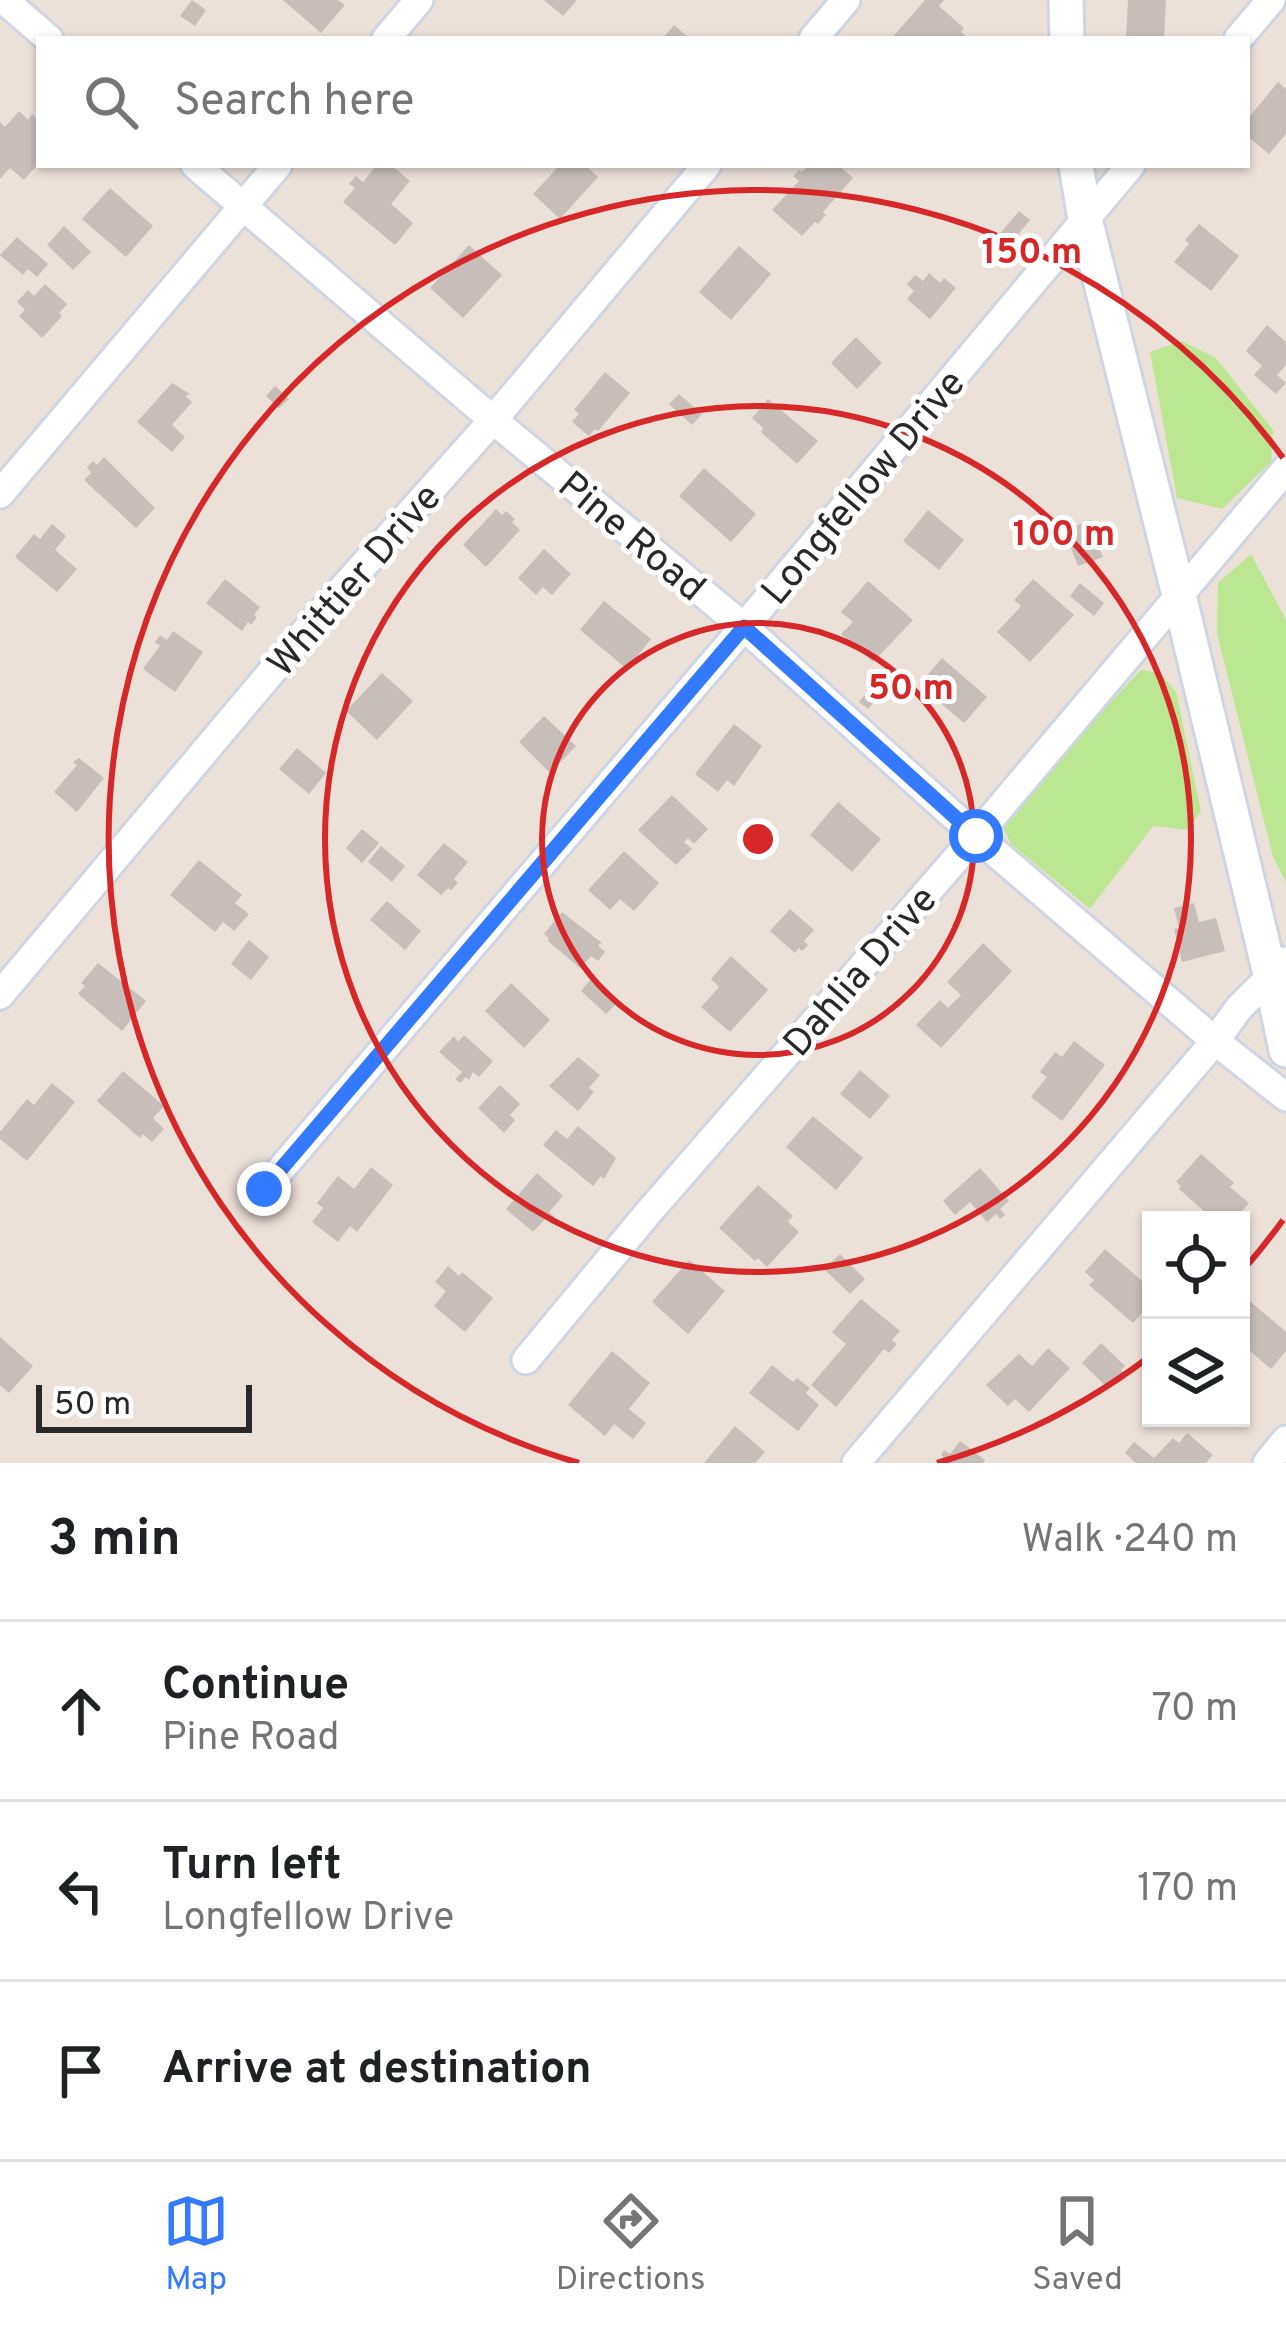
<!DOCTYPE html>
<html lang="en">
<head>
<meta charset="utf-8">
<style>
	body { margin:0; font-family:Overpass,sans-serif; background:#f6f6f6; color:#202124 }
	.controls { position:absolute; right:36px; bottom:36px; display:grid; overflow:hidden; border-radius:0px; box-shadow:0 3px 9px #0004 }
	.controls button { width:108px; height:108px; display:grid; place-items:center; padding:0; border:0; border-bottom:3px solid #e0e0e0; background:#fff; color:#202124; font:60px sans-serif }
	.scale { position:absolute; left:36px; bottom:30px; width:216px; box-sizing:border-box; padding-left:12px; border:6px solid #292929; border-top:0; font-size:33px; line-height:42px; white-space:nowrap; color:#292929; -webkit-text-stroke:9px #fff; paint-order:stroke }
	.stop { position:absolute; width:36px; height:36px; margin:-27px; border:9px solid #337aff; border-radius:50%; background:#fff }
	.stop.end { background:#337aff; border-color:#fff; box-shadow:0 3px 12px #0008 }
	.list { margin:0; padding:0; list-style:none }
	h2 { display:flex; justify-content:space-between; align-items:center; height:156px; margin:0; padding:0 48px; font-size:51px }
	h2 small { font-size:39px; font-weight:400; color:#757577 }
	.list li { display:grid; grid-template-columns:78px 1fr auto; gap:36px; align-items:center; box-sizing:border-box; height:180px; padding:0 48px; border-top:3px solid #e0e0e0 }
	.list b { display:block; font-size:45px; white-space:nowrap }
	.list p { margin:0; font-size:39px; white-space:nowrap; color:#757577 }
	.list em { font-size:39px; font-style:normal; color:#757577 }
	.icon { flex:none; width:66px; height:66px; fill:none; stroke:currentColor; stroke-width:2; stroke-linecap:round; stroke-linejoin:round }
	.map { position:relative; flex:none; width:1286px; height:1463px; overflow:hidden }
	.search { position:absolute; background:#fff; box-shadow:0 3px 9px #0004; left:36px; right:36px; top:36px; height:132px; display:flex; align-items:center; gap:30px; box-sizing:border-box; padding:0 42px; border-radius:0px; color:#757577; font-size:45px }
	.sheet { height:696px; background:#fff }
	nav { display:flex; justify-content:space-around; align-items:center; box-sizing:border-box; height:168px; border-top:3px solid #e0e0e0; background:#fff; font-size:33px; color:#757577 }
	nav a { display:grid; justify-items:center; gap:6px }
	nav .on { color:#337aff }
	.map>svg:first-child { display:block }
	.green { fill:#bce792 }
	.building { fill:#c7beb9 }
	.lines { fill:none; stroke-linecap:round; stroke-linejoin:round }
	.minor-casing { stroke:#ced6e3; stroke-width:33 }
	.tertiary-casing { stroke:#ced6e3; stroke-width:39 }
	.minor { stroke:#fff; stroke-width:27 }
	.tertiary { stroke:#fff; stroke-width:33 }
	.route { stroke:#337aff; stroke-width:15 }
	.ring { fill:none; stroke:#d62828; stroke-width:6 }
	.labels { text-anchor:middle; stroke-width:10; stroke-linejoin:round; paint-order:stroke }
	.street-label { font-size:39px; fill:#292929; stroke:#fff }
	.centre { fill:#d62828; stroke:#fff; stroke-width:6 }
	.ring-label { font-size:36px; text-anchor:middle; font-weight:bold; fill:#d62828; stroke:#fff; stroke-width:10; stroke-linejoin:round; paint-order:stroke }
</style>
</head>
<body>
<div class="map">
<svg width="1286" height="1463" viewBox="0 0 1286 1463">
	<rect width="100%" height="100%" fill="#ece1d9"/>
	<g class="green">
		<path d="M1182 341 1216 358 1273 430 1271 462 1222 509 1177 498 1150 352Z"/>
		<path d="M1251 554 1286 620V882L1273 857 1217 634 1218 583Z"/>
		<path d="M1141 670 1160 673 1176 692 1201 812 1186 830 1153 826 1090 909 1011 844 1002 825 1013 805Z"/>
	</g>
	<g class="building">
		<path d="M192 0 206 10 195 26 180 16Z"/>
		<path d="M283 0H338L345 5 321 33Z"/>
		<path d="M544 0H577L563 16Z"/>
		<path d="M925 0H944L939 6 964 28 961 32 969 39H891Z"/>
		<path d="M1128 0H1166L1164 39H1126Z"/>
		<path d="M674 25 690 39H662Z"/>
		<path d="M1278 82 1286 89V134L1269 154 1247 136V120Z"/>
		<path d="M19 111 28 120 32 114 39 121V163L24 180 10 168 0 179V122L5 127Z"/>
		<path d="M377 165H391L410 181 391 204 413 223 395 245 343 202 355 188 349 184 356 176 363 182Z"/>
		<path d="M560 165H585L598 177 560 219 533 194Z"/>
		<path d="M809 165H838L853 178 823 212 826 215 818 224 815 222 802 236 772 210 799 181 793 176 799 170 802 172Z"/>
		<path d="M110 188 153 226 126 257 82 219Z"/>
		<path d="M1019 211 1030 220 1009 245 998 236Z"/>
		<path d="M1199 224 1239 256 1211 291 1174 262 1189 244 1185 240Z"/>
		<path d="M64 226 91 252 73 270 47 245Z"/>
		<path d="M17 237 48 264 37 277 28 269 23 275 0 255Z"/>
		<path d="M469 245 502 275 463 318 430 288Z"/>
		<path d="M739 246 771 274 731 320 699 292Z"/>
		<path d="M929 273 940 283 944 278 956 288 930 319 907 299 914 291 907 284 915 275 923 281Z"/>
		<path d="M45 284 67 304 59 313 62 316 42 338 19 316 25 310 17 302 28 290 34 296Z"/>
		<path d="M1267 325 1286 342V365L1277 375 1286 383 1276 394 1254 375 1262 366 1246 351Z"/>
		<path d="M856 337 882 363 857 389 831 363Z"/>
		<path d="M605 372 630 393 598 431 595 429 589 436 572 422 579 414 574 410Z"/>
		<path d="M172 383 190 394 185 396 192 402 172 425 185 437 172 452 137 422Z"/>
		<path d="M275 386 289 399 279 408 266 396Z"/>
		<path d="M679 394 702 414 692 425 669 404Z"/>
		<path d="M768 399 818 441 797 464 761 432 763 428 752 418Z"/>
		<path d="M104 457 155 508 136 528 84 480 91 473 87 467 93 461 97 465Z"/>
		<path d="M704 468 756 514 731 542 679 496Z"/>
		<path d="M496 509 502 515 506 511 515 519 512 522 520 530 486 567 463 545Z"/>
		<path d="M928 510 964 540 939 570 903 541Z"/>
		<path d="M1091 520 1104 546 1099 548 1103 557 1078 566 1064 530Z"/>
		<path d="M52 524 66 536 55 550 77 569 57 592 15 557 34 534 40 539Z"/>
		<path d="M544 549 571 574 552 595 543 587 536 595 518 578Z"/>
		<path d="M225 579 260 607 254 615 257 617 251 625 248 622 242 631 206 603Z"/>
		<path d="M1033 579 1074 615 1030 662 997 632 1021 606 1014 600Z"/>
		<path d="M868 581 913 620 873 662 841 634 853 622 841 612Z"/>
		<path d="M1080 583 1104 603 1094 616 1070 596Z"/>
		<path d="M604 601 651 639 627 669 580 630Z"/>
		<path d="M173 631 203 652 175 692 143 669 160 646 155 642 160 635 167 640Z"/>
		<path d="M942 658 987 697 964 723 919 685Z"/>
		<path d="M382 673 413 701 377 740 346 711Z"/>
		<path d="M880 677 889 685 868 709 859 702Z"/>
		<path d="M544 716 576 746 550 773 519 742Z"/>
		<path d="M734 724 762 746 734 786 727 780 718 792 695 774Z"/>
		<path d="M297 748 326 773 309 794 279 769Z"/>
		<path d="M79 758 104 778 77 812 54 792 77 765 73 762Z"/>
		<path d="M672 795 708 829 694 844 688 838 684 842 692 849 676 865 638 830Z"/>
		<path d="M838 802 881 839 852 872 810 835Z"/>
		<path d="M362 829 379 843 362 863 346 848Z"/>
		<path d="M444 843 468 862 454 879 458 883 451 890 448 888 441 895 417 875Z"/>
		<path d="M381 846 405 866 392 882 368 862Z"/>
		<path d="M624 851 659 883 634 911 620 899 610 910 588 890Z"/>
		<path d="M199 860 242 895 235 903 249 914 234 931 223 922 215 932 170 895Z"/>
		<path d="M387 901 421 931 405 950 370 920Z"/>
		<path d="M1194 903 1199 922 1216 918 1225 951 1182 962 1174 929 1179 928 1174 908Z"/>
		<path d="M790 909 814 930 804 941 808 945 802 951 799 948 795 953 770 931Z"/>
		<path d="M562 912 602 943 598 945 605 952 598 961 591 956 580 968 548 941 549 938 544 934Z"/>
		<path d="M249 940 269 957 251 980 231 964Z"/>
		<path d="M983 943 1012 971 941 1048 916 1025 940 1000 948 1008 961 995 947 982Z"/>
		<path d="M731 956 768 990 730 1032 701 1007 719 987 711 979Z"/>
		<path d="M98 963 146 1001 122 1031 78 994 85 986 81 983Z"/>
		<path d="M591 979 617 1003 606 1014 581 991Z"/>
		<path d="M511 983 550 1020 524 1048 485 1011Z"/>
		<path d="M464 1035 493 1061 479 1077 473 1072 469 1080 466 1077 460 1083 455 1079 462 1072 439 1052 454 1036 458 1042Z"/>
		<path d="M1074 1041 1105 1065 1062 1121 1031 1097 1047 1077 1040 1072 1055 1052 1062 1057Z"/>
		<path d="M578 1057 600 1075 589 1088 594 1092 578 1111 549 1086Z"/>
		<path d="M860 1070 890 1096 870 1119 840 1094Z"/>
		<path d="M123 1071 164 1106 153 1118 164 1129 152 1142 143 1134 140 1138 97 1101Z"/>
		<path d="M52 1083 75 1102 27 1161 0 1139V1132L27 1099 34 1105Z"/>
		<path d="M500 1085 520 1104 510 1115 515 1120 504 1133 478 1108Z"/>
		<path d="M813 1116 863 1158 836 1190 786 1147Z"/>
		<path d="M578 1126 616 1158 604 1179 601 1176 593 1186 543 1145 556 1130 567 1139Z"/>
		<path d="M1201 1154 1234 1183 1230 1187 1249 1203 1234 1220H1214L1179 1189 1181 1186 1176 1182Z"/>
		<path d="M371 1167 393 1185 357 1232 350 1226 338 1242 312 1222 323 1208 317 1203 338 1176 354 1189Z"/>
		<path d="M980 1168 1009 1201 1000 1209 1005 1215 1000 1219 996 1214 987 1222 970 1202 955 1215 943 1201Z"/>
		<path d="M537 1173 563 1196 549 1212 555 1217 552 1221 547 1217 533 1232 506 1209Z"/>
		<path d="M758 1185 793 1216 788 1222 799 1232 767 1267 758 1258 755 1261 719 1228Z"/>
		<path d="M1105 1249 1149 1287 1142 1295 1151 1303 1133 1323 1089 1285 1094 1280 1085 1272Z"/>
		<path d="M840 1254 865 1279 850 1294 824 1269Z"/>
		<path d="M689 1260 725 1291 688 1334 652 1302Z"/>
		<path d="M448 1266 459 1276 462 1272 493 1298 465 1332 434 1306 446 1291 435 1282Z"/>
		<path d="M1244 1296 1286 1332V1351L1271 1369 1241 1343V1300Z"/>
		<path d="M861 1299 900 1331 892 1340 897 1344 889 1353 884 1349 836 1407 811 1385 846 1344 832 1332Z"/>
		<path d="M0 1337 33 1366 9 1393 0 1385Z"/>
		<path d="M1101 1343 1125 1366 1121 1370 1124 1373 1109 1389 1082 1363Z"/>
		<path d="M1048 1348 1070 1368 1029 1412 1015 1399 1008 1406 986 1385 1019 1354 1032 1366Z"/>
		<path d="M612 1351 650 1383 629 1409 646 1423 633 1439 614 1424 605 1436 568 1405Z"/>
		<path d="M772 1365 793 1382 797 1378 810 1388 806 1393 819 1405 798 1431 749 1393Z"/>
		<path d="M735 1426 765 1452 755 1463H704Z"/>
		<path d="M1187 1433 1213 1455 1206 1463H1136L1125 1453 1134 1442 1154 1458 1173 1438 1179 1443Z"/>
		<path d="M960 1441 985 1460 983 1463H941L944 1458 941 1455 944 1450 950 1454Z"/>
	</g>
	<g class="lines">
		<defs>
			<g id="minor">
				<path d="M4 0 49 39"/>
				<path d="M386 39 419 0"/>
				<path d="M813 39 846 0"/>
				<path d="M1238 39 1271 0"/>
				<path d="M195 165 493 420 744 627 976 836 1215 1041 1286 1097"/>
				<path d="M0 494 278 165"/>
				<path d="M0 995 321 613 493 420 707 165"/>
				<path d="M264 1189 744 627 1131 165"/>
				<path d="M526 1360 648 1213 976 836 1286 469"/>
				<path d="M856 1463 1215 1041 1239 1008 1286 961"/>
				<path d="M1267 1463 1286 1440"/>
			</g>
			<g id="tertiary">
				<path d="M1066 0 1067 39"/>
				<path d="M1076 165 1085 219 1179 595 1271 978 1286 1050"/>
			</g>
		</defs>
		<use href="#minor" class="minor-casing"/>
		<use href="#tertiary" class="tertiary-casing"/>
		<use href="#minor" class="minor"/>
		<use href="#tertiary" class="tertiary"/>
	</g>
	<g class="lines">
		<path class="route" d="M264 1189 744 627 976 836"/>
	</g>
	<g class="ring">
		<circle cx="758" cy="839" r="216"/>
		<circle cx="758" cy="839" r="433"/>
		<path d="M1283 1220A649 649 0 0 1 1244 1269M1149 1357A649 649 0 0 1 937 1463M579 1463A649 649 0 1 1 1283 458"/>
	</g>
	<g class="labels">
		<g class="street-label">
			<text transform="translate(862 486) rotate(-50)" y="14">Longfellow Drive</text>
			<text transform="translate(633 535) rotate(40)" y="14">Pine Road</text>
			<text transform="translate(353 579) rotate(-49)" y="14">Whittier Drive</text>
			<text transform="translate(859 970) rotate(-49)" y="14">Dahlia Drive</text>
		</g>
	</g>
	<circle cx="758" cy="839" r="18" class="centre"/>
	<g class="ring-label">
		<text x="1032" y="263">150 m</text>
		<text x="1064" y="545">100 m</text>
		<text x="911" y="699">50 m</text>
	</g>
</svg>
<div class="controls">
<button><svg class="icon" aria-label="locate" viewBox="0 0 24 24"><circle cx="12" cy="12" r="6"/><path d="M12 2v4M12 18v4M2 12h4M18 12h4"/></svg></button>
<button><svg class="icon" aria-label="layers" viewBox="0 0 24 24"><path d="M12 4l9 5-9 5-9-5zM3 14l9 5 9-5"/></svg></button>
</div>
<div class="scale">50 m</div>
<div class="stop" style="left:976px;top:836px"></div>
<div class="stop end" style="left:264px;top:1189px"></div>
<div class="search"><svg class="icon" aria-label="search" viewBox="0 0 24 24"><circle cx="10" cy="10" r="6"/><path d="M15 15l6 6"/></svg>Search here</div>
</div>
<section class="sheet">
<h2>3 min<small>Walk · 240 m</small></h2>
<ul class="list">
<li><svg class="icon" aria-label="ahead" viewBox="0 0 24 24"><path d="M12 20V5M6 11l6-6 6 6"/></svg><div><b>Continue</b><p>Pine Road</p></div><em>70 m</em></li>
<li><svg class="icon" aria-label="left" viewBox="0 0 24 24"><path d="M17 20v-9H6M10 6l-5 5 5 5"/></svg><div><b>Turn left</b><p>Longfellow Drive</p></div><em>170 m</em></li>
<li><svg class="icon" aria-label="arrive" viewBox="0 0 24 24"><path d="M6 21V4h12l-3 4 3 4H6"/></svg><div><b>Arrive at destination</b></div></li>
</ul>
</section>
<nav>
<a class="on"><svg class="icon" aria-label="map" viewBox="0 0 24 24"><path d="M3 6l6-2 6 2 6-2v14l-6 2-6-2-6 2zM9 4v14M15 6v14"/></svg>Map</a>
<a><svg class="icon" aria-label="directions" viewBox="0 0 24 24"><path d="M12 3l9 9-9 9-9-9zM9 14v-3h6M13 9l2 2-2 2"/></svg>Directions</a>
<a><svg class="icon" aria-label="saved" viewBox="0 0 24 24"><path d="M7 4h10v16l-5-4-5 4z"/></svg>Saved</a>
</nav>
</body>
</html>
